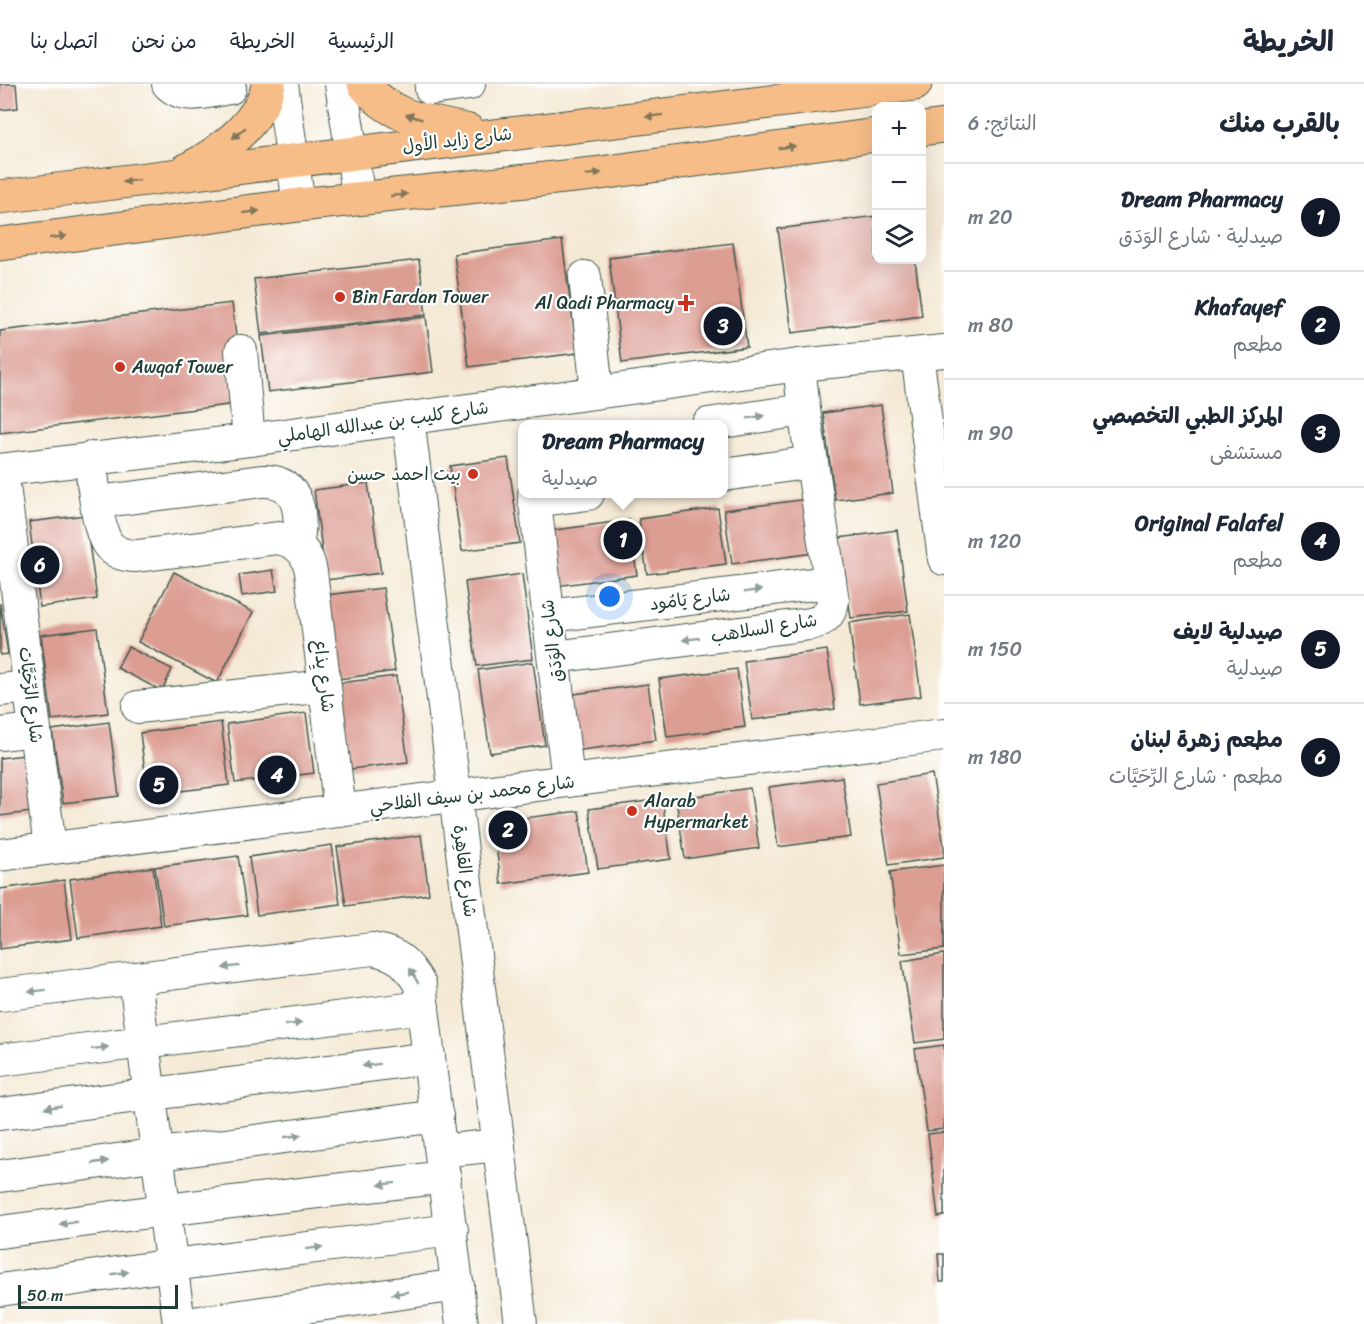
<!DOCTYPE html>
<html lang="ar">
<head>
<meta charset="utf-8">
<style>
	body { margin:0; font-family:Sriracha,"Playpen Sans Arabic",sans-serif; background:#f2f2f3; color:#1f2937; direction:rtl }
	.controls { position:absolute; right:18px; top:18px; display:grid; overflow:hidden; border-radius:12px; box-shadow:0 6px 24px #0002 }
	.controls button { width:54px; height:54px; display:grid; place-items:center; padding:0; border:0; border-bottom:2px solid #e0e1e3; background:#fff; color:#1f2937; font:30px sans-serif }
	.scale { position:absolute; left:18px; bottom:15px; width:160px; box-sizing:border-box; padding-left:6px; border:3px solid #1f3d34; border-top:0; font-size:16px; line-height:21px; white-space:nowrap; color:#1f3d34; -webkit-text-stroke:4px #fff; paint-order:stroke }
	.you { position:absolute; left:610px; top:513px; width:21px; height:21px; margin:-15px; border:4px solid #fff; border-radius:50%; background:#1a73e8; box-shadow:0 0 0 9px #1a73e833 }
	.badge { display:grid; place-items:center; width:39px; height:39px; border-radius:50%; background:#111827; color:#fff; font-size:20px; font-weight:700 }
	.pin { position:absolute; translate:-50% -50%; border:3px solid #fff; box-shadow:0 2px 6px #0006 }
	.popup { position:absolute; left:518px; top:336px; width:210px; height:78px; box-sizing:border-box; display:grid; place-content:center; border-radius:12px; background:#fff; filter:drop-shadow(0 2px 4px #0005); font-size:20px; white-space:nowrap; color:#747a83 }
	.popup b { font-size:22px; color:#1f2937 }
	.popup::after { content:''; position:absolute; left:50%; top:100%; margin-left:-12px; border:12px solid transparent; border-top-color:#fff }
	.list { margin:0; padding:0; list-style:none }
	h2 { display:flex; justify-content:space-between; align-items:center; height:78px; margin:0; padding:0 24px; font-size:26px }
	h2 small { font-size:20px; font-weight:400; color:#747a83 }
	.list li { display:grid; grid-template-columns:39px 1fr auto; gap:18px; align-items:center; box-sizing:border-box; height:108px; padding:0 24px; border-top:2px solid #e0e1e3 }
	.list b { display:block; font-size:22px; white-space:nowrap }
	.list p { margin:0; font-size:20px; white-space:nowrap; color:#747a83 }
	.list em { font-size:20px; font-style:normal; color:#747a83 }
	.icon { flex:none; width:33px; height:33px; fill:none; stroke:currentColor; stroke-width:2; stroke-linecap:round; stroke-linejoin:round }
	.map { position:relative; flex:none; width:944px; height:1240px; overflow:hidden; direction:ltr }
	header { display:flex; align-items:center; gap:36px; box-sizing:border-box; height:84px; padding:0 30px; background:#fff; border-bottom:2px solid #e0e1e3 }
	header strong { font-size:28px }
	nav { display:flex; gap:33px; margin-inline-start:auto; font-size:21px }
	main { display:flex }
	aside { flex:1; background:#fff }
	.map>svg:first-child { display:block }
	.building { fill:#dc9d93 }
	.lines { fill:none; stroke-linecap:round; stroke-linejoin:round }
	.minor-casing { stroke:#3f574c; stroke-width:34 }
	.major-casing { stroke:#3f574c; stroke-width:35 }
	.minor { stroke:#fff; stroke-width:32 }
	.major { stroke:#f7bd88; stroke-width:33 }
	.oneway { fill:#80775a }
	.oneway2 { fill:#8f9e9a }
	.poi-dot { fill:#c8321e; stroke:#fff; stroke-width:2 }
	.labels { text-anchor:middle; stroke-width:4.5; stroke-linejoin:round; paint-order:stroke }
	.street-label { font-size:18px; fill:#1f3d34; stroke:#fff }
	.poi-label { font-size:18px; fill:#1f3d34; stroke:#fff; text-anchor:start }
</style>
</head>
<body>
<header>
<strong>الخريطة</strong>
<nav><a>الرئيسية</a><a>الخريطة</a><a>من نحن</a><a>اتصل بنا</a></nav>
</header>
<main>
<aside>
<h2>بالقرب منك<small>النتائج: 6</small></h2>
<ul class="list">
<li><span class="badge">1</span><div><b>Dream Pharmacy</b><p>صيدلية · شارع الوَدَق</p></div><em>20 m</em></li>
<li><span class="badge">2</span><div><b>Khafayef</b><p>مطعم</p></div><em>80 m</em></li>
<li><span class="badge">3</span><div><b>المركز الطبي التخصصي</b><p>مستشفى</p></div><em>90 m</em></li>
<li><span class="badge">4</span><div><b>Original Falafel</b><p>مطعم</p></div><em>120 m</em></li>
<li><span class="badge">5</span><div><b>صيدلية لايف</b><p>صيدلية</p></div><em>150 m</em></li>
<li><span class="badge">6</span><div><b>مطعم زهرة لبنان</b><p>مطعم · شارع الرِّحَيَّات</p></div><em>180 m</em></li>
</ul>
</aside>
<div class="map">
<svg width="944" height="1240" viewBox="0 0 944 1240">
	<rect width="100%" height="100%" fill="#fff"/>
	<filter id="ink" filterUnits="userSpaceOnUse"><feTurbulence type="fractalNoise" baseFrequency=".0167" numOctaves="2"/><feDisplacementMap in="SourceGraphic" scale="12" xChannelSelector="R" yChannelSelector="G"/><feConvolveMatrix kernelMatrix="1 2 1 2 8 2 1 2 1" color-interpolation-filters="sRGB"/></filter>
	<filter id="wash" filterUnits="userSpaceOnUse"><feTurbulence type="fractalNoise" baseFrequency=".008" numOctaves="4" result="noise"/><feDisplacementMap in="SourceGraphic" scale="24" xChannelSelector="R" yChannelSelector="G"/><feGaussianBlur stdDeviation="1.35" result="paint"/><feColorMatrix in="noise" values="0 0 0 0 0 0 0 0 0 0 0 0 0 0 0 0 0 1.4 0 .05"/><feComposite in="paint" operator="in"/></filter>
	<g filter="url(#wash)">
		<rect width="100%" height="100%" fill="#f4e9d4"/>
		<g id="blocks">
			<g class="building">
				<path d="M0 0H16L18 24 0 26Z"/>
				<path d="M876 132V176H915L922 232 792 249 778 145Z"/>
				<path d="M562 156 577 269 469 283 454 170Z"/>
				<path d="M733 159 747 263 622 279 609 174Z"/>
				<path d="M419 176 426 231 261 250 254 195Z"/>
				<path d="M232 219 244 319 0 349V247Z"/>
				<path d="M426 233 433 288 268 308 261 252Z"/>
				<path d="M881 321 893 409 835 416 823 329Z"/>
				<path d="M508 374 520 459 462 467 450 382Z"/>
				<path d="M368 399 381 489 326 496 314 406Z"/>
				<path d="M807 415 814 469 732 480 724 426Z"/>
				<path d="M718 424 726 480 647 490 639 435Z"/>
				<path d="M85 431 97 515 40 523 29 438Z"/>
				<path d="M629 436 637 491 556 502 548 447Z"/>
				<path d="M897 446 908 527 851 534 839 454Z"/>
				<path d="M273 486 277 507 242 512 239 491Z"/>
				<path d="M174 488 253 528 217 599 138 558Z"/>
				<path d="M522 490 533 575 477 582 465 498Z"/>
				<path d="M383 504 395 587 339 595 327 511Z"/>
				<path d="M0 519 8 570 0 571Z"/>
				<path d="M910 530 921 612 860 620 849 539Z"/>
				<path d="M97 544 108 629 52 636 41 551Z"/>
				<path d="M128 563 172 585 162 607 117 584Z"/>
				<path d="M827 566 835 625 752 636 744 577Z"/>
				<path d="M533 578 545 661 490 669 478 586Z"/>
				<path d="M737 585 745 643 667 653 659 595Z"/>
				<path d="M396 592 408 678 351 685 339 599Z"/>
				<path d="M648 600 656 656 575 667 567 611Z"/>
				<path d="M306 629 314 689 235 699 227 640Z"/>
				<path d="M109 638 119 712 63 719 52 646Z"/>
				<path d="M221 638 229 701 148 711 140 649Z"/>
				<path d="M24 671 31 728 0 732V674Z"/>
				<path d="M932 690 944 762V773L889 781 876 699Z"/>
				<path d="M842 693 851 753 778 763 769 703Z"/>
				<path d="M750 704 759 764 685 775 676 715Z"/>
				<path d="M662 715 671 775 598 785 589 725Z"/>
				<path d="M579 727 588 788 501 800 493 738Z"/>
				<path d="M421 751 429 810 346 822 337 763Z"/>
				<path d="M332 761 340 820 257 831 249 773Z"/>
				<path d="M238 772 247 831 164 842 155 783Z"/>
				<path d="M944 781V865L901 870 890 788Z"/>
				<path d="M153 783 161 842 78 854 70 795Z"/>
				<path d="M64 796 72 855 0 865V805Z"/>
				<path d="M944 870V955L915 959 902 877Z"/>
				<path d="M944 961V1045L927 1047 915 965Z"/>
				<path d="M944 1048V1132L938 1133 928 1050Z"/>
				<path d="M938 1170H944V1198H940Z"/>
			</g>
		</g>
	</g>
	<g filter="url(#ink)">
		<use href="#blocks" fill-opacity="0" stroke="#3f574c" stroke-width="1.5"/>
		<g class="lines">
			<defs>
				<g id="minor">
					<path d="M168 0C185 17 209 7 230 4"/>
					<path d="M282 0 299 121"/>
					<path d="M341 0 359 115"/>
					<path d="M431 5 469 0"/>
					<path d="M585 193 597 308"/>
					<path d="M241 267 249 356"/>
					<path d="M917 270 944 475"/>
					<path d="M408 334 521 1240"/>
					<path d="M708 340 804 326"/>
					<path d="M90 374C93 395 97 443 107 459 114 469 126 472 137 472L278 454C298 458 308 469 311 488L340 727"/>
					<path d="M0 386 249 356 799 281 944 267"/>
					<path d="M2 386 50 764"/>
					<path d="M724 391 812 378"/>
					<path d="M534 410 568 697"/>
					<path d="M534 417 588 410"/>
					<path d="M97 418 262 397C301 395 303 433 297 461"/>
					<path d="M549 532 830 498"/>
					<path d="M554 573 810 540C824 537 831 530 833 517L804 326 799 281"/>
					<path d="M0 606 30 603"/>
					<path d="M138 623 325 602"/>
					<path d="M0 650 35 646"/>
					<path d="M0 771 568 697 944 651"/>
					<path d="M135 895 179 1240"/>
					<path d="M0 911 372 865C399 870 407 878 420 901L462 1240"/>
					<path d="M0 976 423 923"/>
					<path d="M0 1030 429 974"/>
					<path d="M441 1067 499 1061"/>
					<path d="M0 1092 437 1032"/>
					<path d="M0 1148 165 1126 445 1093"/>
					<path d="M0 1206 172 1181 452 1146"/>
					<path d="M186 1240 458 1201"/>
				</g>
				<g id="major">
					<path d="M364 0C392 36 428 37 469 47"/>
					<path d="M922 45 944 42"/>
					<path d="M185 87C221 68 259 41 269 0"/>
					<path d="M0 113 915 0"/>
					<path d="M0 160 299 121 593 90 876 51"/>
				</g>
			</defs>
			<use href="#minor" class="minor-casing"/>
			<use href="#major" class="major-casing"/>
			<use href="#minor" class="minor"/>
			<use href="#major" class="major"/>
		</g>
		<defs><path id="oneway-solid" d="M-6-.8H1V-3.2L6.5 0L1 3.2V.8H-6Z" transform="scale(1.5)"/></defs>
		<g class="oneway">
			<use href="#oneway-solid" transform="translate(654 32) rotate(173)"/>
			<use href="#oneway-solid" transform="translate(414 33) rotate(-164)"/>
			<use href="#oneway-solid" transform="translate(239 49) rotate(140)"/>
			<use href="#oneway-solid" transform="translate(787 63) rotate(-8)"/>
			<use href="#oneway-solid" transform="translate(593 90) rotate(-7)"/>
			<use href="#oneway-solid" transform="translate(131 97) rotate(173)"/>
			<use href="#oneway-solid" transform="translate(399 111) rotate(-6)"/>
			<use href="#oneway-solid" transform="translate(251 128) rotate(-7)"/>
			<use href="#oneway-solid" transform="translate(58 153) rotate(-7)"/>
		</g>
		<g class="oneway2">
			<use href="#oneway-solid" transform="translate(756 333) rotate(-9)"/>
			<use href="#oneway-solid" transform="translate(753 507) rotate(-7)"/>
			<use href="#oneway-solid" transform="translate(691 555) rotate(173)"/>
			<use href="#oneway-solid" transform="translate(231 883) rotate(173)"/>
			<use href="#oneway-solid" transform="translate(414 892) rotate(-120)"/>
			<use href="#oneway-solid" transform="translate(37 907) rotate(173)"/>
			<use href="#oneway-solid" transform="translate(293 940) rotate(-7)"/>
			<use href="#oneway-solid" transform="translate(100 964) rotate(-7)"/>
			<use href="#oneway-solid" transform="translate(371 981) rotate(173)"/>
			<use href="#oneway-solid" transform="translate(53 1023) rotate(172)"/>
			<use href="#oneway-solid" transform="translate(293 1052) rotate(-8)"/>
			<use href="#oneway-solid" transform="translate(100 1078) rotate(-8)"/>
			<use href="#oneway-solid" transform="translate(387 1100) rotate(173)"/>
			<use href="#oneway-solid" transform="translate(68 1139) rotate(172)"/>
			<use href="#oneway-solid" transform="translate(314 1164) rotate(-7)"/>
			<use href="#oneway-solid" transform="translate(120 1189) rotate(-8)"/>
			<use href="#oneway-solid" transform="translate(400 1209) rotate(172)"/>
		</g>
	</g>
	<g class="poi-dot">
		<circle cx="340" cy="213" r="6"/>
		<path d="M683 210h6v6h6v6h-6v6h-6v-6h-6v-6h6z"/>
		<circle cx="120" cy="283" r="6"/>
		<circle cx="473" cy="390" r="6"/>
		<circle cx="632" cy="727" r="6"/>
	</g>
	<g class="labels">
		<g class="street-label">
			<text transform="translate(457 56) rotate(-7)" y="6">شارع زايد الأول</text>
			<text transform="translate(383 338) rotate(-8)" y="6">شارع كليب بن عبدالله الهاملي</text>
			<text transform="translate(690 515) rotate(-7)" y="6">شارع يَامُود</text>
			<text transform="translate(764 544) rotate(-9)" y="6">شارع السلاهب</text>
			<text transform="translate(552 557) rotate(-97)" y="6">شارع الوَدَق</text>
			<text transform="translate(324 592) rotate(83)" y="6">شارع يِذاع</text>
			<text transform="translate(31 611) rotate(83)" y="6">شارع الرِّحَيَّات</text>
			<text transform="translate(472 710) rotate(-7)" y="6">شارع محمد بن سيف الفلاحي</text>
			<text transform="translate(465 787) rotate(83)" y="6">شارع القاهِرة</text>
		</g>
		<g class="poi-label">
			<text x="352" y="219">Bin Fardan Tower</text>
			<text x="674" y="225" text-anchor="end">Al Qadi Pharmacy</text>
			<text x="132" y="289">Awqaf Tower</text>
			<text x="461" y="396" text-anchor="end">بيت احمد حسن</text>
			<text x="644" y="723">Alarab<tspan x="644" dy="21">Hypermarket</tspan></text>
		</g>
	</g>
</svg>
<div class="controls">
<button>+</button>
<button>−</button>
<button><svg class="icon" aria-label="layers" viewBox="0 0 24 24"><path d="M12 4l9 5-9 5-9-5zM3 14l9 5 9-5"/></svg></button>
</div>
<div class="scale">50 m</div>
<div class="you"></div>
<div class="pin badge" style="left:623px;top:456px">1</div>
<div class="popup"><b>Dream Pharmacy</b>صيدلية</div>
<div class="pin badge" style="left:508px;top:746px">2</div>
<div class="pin badge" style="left:723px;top:242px">3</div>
<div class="pin badge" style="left:277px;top:691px">4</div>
<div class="pin badge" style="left:159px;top:701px">5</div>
<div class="pin badge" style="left:40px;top:481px">6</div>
</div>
</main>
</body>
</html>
